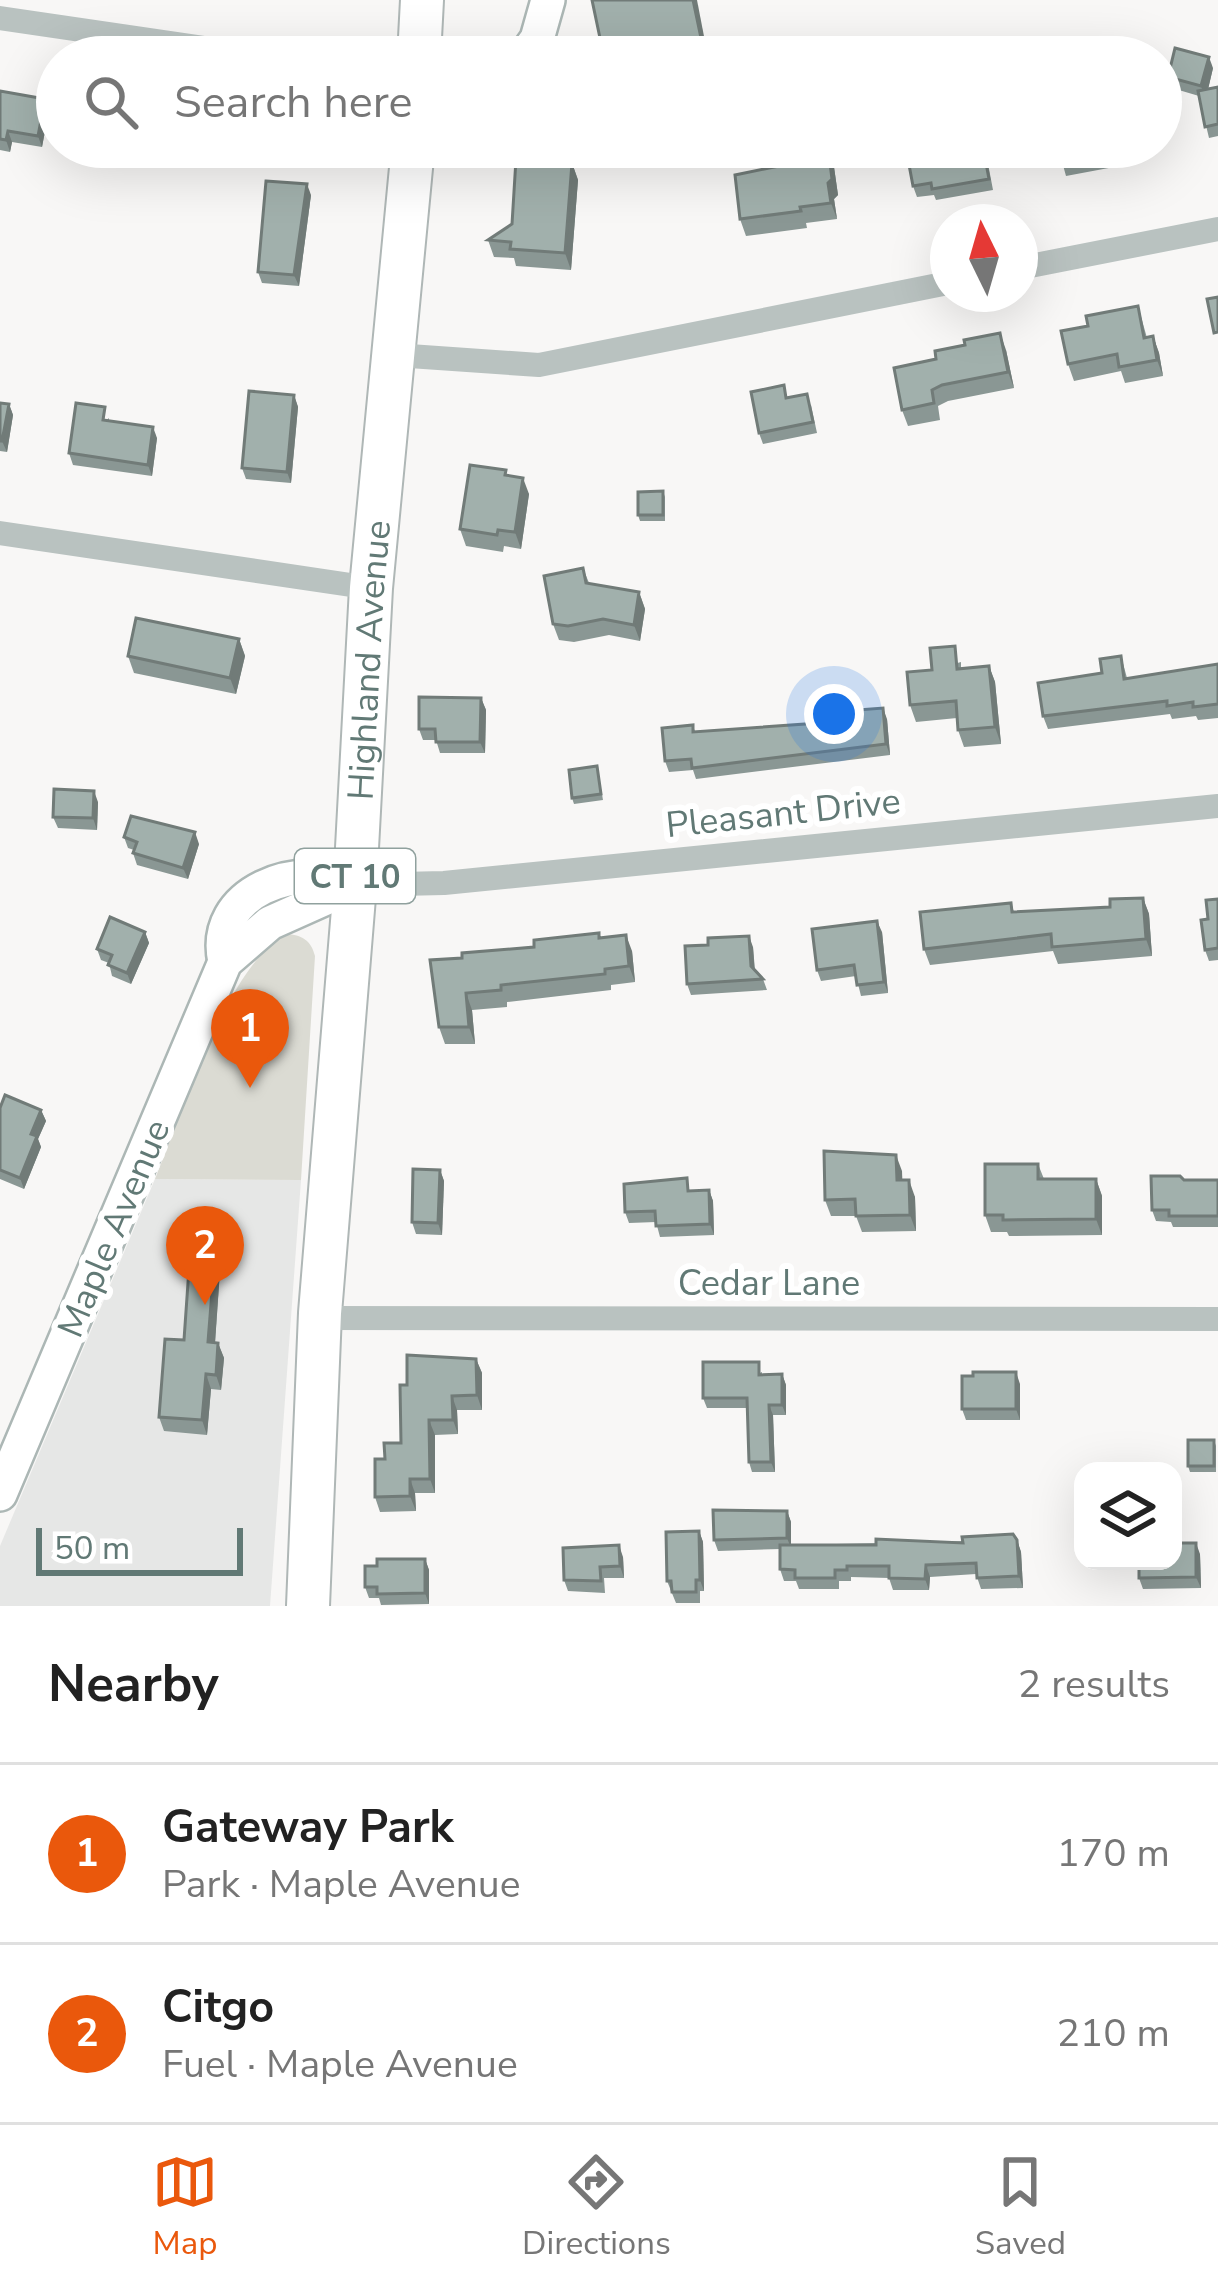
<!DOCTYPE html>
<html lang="en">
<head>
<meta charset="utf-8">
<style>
	body { margin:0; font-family:"Nunito Sans",sans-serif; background:#f2f2f2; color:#222 }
	.controls { position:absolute; right:36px; bottom:36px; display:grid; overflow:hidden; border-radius:24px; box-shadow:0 12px 48px #0002 }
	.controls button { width:108px; height:108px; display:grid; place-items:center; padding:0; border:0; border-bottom:3px solid #e0e0e0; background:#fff; color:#222; font:60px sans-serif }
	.compass { position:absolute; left:930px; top:204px; width:108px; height:108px; border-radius:50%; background:#fff; box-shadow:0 12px 48px #0002; rotate:355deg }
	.scale { position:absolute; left:36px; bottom:30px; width:207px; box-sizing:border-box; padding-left:12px; border:6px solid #617975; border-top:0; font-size:33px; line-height:42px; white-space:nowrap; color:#617975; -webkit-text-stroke:9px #fff; paint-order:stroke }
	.you { position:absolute; left:834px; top:714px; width:42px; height:42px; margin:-30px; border:9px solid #fff; border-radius:50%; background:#1a73e8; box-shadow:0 0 0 18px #1a73e833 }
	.badge { display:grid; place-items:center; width:78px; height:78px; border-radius:50%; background:#ea580c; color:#fff; font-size:39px; font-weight:700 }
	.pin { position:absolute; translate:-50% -99px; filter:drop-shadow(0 3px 6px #0008) }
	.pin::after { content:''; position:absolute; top:63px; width:42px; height:36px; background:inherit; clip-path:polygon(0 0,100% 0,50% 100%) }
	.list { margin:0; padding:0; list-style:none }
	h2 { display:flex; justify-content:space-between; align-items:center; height:156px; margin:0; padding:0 48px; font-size:51px }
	h2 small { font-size:39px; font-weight:400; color:#767676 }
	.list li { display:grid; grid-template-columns:78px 1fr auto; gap:36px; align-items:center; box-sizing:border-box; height:180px; padding:0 48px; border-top:3px solid #e0e0e0 }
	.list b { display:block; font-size:45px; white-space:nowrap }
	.list p { margin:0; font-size:39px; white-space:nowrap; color:#767676 }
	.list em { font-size:39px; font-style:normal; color:#767676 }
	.icon { flex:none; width:66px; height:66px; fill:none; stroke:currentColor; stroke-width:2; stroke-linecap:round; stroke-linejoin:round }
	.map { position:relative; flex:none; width:1218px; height:1606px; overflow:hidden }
	.search { position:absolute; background:#fff; box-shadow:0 12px 48px #0002; left:36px; right:36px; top:36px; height:132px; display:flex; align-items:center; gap:30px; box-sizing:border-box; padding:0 42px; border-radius:66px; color:#767676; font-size:45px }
	.sheet { height:516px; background:#fff }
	nav { display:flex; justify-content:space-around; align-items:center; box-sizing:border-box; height:168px; border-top:3px solid #e0e0e0; background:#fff; font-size:33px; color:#767676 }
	nav a { display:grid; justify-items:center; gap:6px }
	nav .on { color:#ea580c }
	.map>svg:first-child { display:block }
	.built { fill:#e6e7e6 }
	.park { fill:#dbdbd3 }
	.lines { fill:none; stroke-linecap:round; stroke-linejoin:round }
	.secondary-casing { stroke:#acb7b5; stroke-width:38 }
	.highway-casing { stroke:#afb7b6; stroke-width:46 }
	.street { stroke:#b9c2c0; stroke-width:24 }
	.secondary { stroke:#fff; stroke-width:33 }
	.highway { stroke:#fff; stroke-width:42 }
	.wall { fill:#8a9794 }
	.shaded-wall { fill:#717b78 }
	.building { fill:#a1b0ac; stroke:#717b78; stroke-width:3 }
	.labels { text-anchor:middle; stroke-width:12; stroke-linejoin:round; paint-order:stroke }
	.shield { fill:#fff; stroke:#90a19e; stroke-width:3 }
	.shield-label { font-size:33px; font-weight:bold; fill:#617975 }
	.street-label { font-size:36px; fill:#617975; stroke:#fff }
</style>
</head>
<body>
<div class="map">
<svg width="1218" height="1606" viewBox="0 0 1218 1606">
	<rect width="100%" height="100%" fill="#f8f7f6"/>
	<path class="built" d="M155 1179 301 1180 270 1606H0V1546Z"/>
	<path class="park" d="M286 934C302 935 311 940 315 956L301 1180 155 1179C182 1114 225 968 286 934Z"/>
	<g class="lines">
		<defs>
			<g id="secondary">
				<path d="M524 57 537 39 548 0"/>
				<path d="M225 962C209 891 299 860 355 885"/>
				<path d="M0 1494 225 962 270 923 355 885"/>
			</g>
			<g id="highway">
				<path d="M419 57 422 0"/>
				<path id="s1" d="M308 1606 320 1313 355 885 371 588 413 147"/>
			</g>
		</defs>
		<use href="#secondary" class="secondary-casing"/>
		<use href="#highway" class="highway-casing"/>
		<g class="street">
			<path d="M0 18 266 57"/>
			<path d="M1020 268 1218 229"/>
			<path d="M395 355 539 365 948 283"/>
			<path d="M0 533 371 588"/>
			<path d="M355 885 444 883 1218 806"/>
			<path d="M320 1318 1218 1319"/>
		</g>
		<use href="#secondary" class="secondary"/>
		<use href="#highway" class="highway"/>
	</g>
	<g class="wall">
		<path d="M1213 68 1208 89 1218 87V136L1209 138 1199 96 1172 88 1168 77Z"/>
		<path d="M0 91 49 110 42 147 12 142 10 152 0 150Z"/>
		<path d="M91 147H175L172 165 94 154Z"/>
		<path d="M1058 147H1136L1138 154 1112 159 1114 167 1066 176Z"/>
		<path d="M986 153 993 190 936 200 934 195 917 197 913 186Z"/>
		<path d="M833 160 838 195 834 199 837 219 806 223 807 228 746 236 740 219Z"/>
		<path d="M572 163 578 180 571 270 516 266 514 258 494 257 488 240 512 224Z"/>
		<path d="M311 195 299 286 262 283 258 272Z"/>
		<path d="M1138 306 1147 338 1153 336 1159 353 1163 376 1125 383 1121 371 1074 381 1068 364 1088 326Z"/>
		<path d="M1006 350 1014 388 948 401 938 406 940 420 908 426 902 410 894 368Z"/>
		<path d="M294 395 298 407 291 483 246 479 242 468Z"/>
		<path d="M788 398 811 405 817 433 763 444 759 433Z"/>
		<path d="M0 403 9 404 13 415 7 452 0 451Z"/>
		<path d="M109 418V421L157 438 152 476 73 465 69 453Z"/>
		<path d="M508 476 529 494 521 549 504 546 503 552 466 546 460 529Z"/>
		<path d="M663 491 665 497V521H640L638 515Z"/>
		<path d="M583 568 589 583 639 592 645 609 640 641 609 635 574 642 559 640 553 624Z"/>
		<path d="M239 639 245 656 236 694 134 673 128 656Z"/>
		<path d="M1121 656 1127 678 1218 664V718L1198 720 1196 716 1172 719 1170 714 1048 729 1043 716 1102 673Z"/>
		<path d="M961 662V668L989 666 995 682 1001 744 964 747 958 730 957 718 916 722 910 705 932 670Z"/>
		<path d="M481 698 486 710 485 753H440L436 740H423L419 729Z"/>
		<path d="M887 719 890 755 696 779 693 770 669 772 665 761 693 725 695 732Z"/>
		<path d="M597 766 603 800 574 804 572 798Z"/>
		<path d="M98 802 97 830 58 828 53 817Z"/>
		<path d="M124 837 199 844 188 879 137 865 133 853 134 850 128 848Z"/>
		<path d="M1143 898 1149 914 1152 956 1058 964 1053 951 930 965 924 949 1011 903 1014 912 1110 907Z"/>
		<path d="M1218 899V960L1209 961 1205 950 1208 919Z"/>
		<path d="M145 932 149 943 131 984 112 976 109 963 101 960 97 949Z"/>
		<path d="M882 932 888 993 861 996 856 976 821 981 817 970Z"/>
		<path d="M599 933 601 938 632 951 635 982 611 985V990L507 1002V1007L472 1010 475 1044H445L439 1027 462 958 534 947Z"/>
		<path d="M753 947 755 970 763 979 767 990 691 995 687 984Z"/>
		<path d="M0 1108 41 1110 46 1121 38 1139 41 1147 24 1189 0 1179Z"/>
		<path d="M1038 1164 1044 1179H1096L1102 1196V1235L1009 1236 1007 1232H991L985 1215Z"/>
		<path d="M440 1170 444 1181 442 1235 416 1234 412 1222Z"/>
		<path d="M902 1171V1180L915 1197 916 1231 862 1232 856 1216H831L825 1200Z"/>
		<path d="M1218 1180V1227H1173L1171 1222 1156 1221 1152 1210Z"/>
		<path d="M691 1190H709L713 1201 714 1235 660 1237 656 1222 629 1223 625 1212Z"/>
		<path d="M221 1256 215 1343H218L224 1358 221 1390 211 1389 207 1435 164 1431 159 1417 184 1340Z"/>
		<path d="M476 1359 482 1373V1410H457L458 1434 435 1435V1493H415L416 1511 380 1512 375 1497 385 1459 401 1443 407 1385Z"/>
		<path d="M762 1372V1375L782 1374 786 1385V1415H773L775 1472H752L749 1462 747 1408H707L703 1398Z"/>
		<path d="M1020 1384V1420H966L962 1409Z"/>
		<path d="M1214 1440 1216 1446V1472H1190L1188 1466Z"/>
		<path d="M787 1511 791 1522V1545L1017 1540 1021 1552 1023 1588 981 1589 976 1574 930 1577 929 1590H893L889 1578 851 1577V1581H839V1589H799L796 1581H784L780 1569V1549L718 1551 714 1540Z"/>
		<path d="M699 1531 703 1542 704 1591H700V1603H676L667 1581Z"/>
		<path d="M1200 1554 1201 1588 1143 1589 1139 1578Z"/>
		<path d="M623 1557 624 1578H604L605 1593 568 1591 564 1580Z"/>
		<path d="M425 1559 429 1570V1604L381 1605 379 1598H369L365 1587 377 1566Z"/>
	</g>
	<g class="shaded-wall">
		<path d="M693 0H697L708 57H705Z"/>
		<path d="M1209 57 1213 68 1206 98 1201 86Z"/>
		<path d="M45 99 49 110 42 147 38 136Z"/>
		<path d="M8 131 12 142 10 152 6 140Z"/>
		<path d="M169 147H175L172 165 168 154Z"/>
		<path d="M828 147 833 160 838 195 834 199 837 219 831 203 828 183Z"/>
		<path d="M572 163 578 180 571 270 565 253Z"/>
		<path d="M307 184 311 195 299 286 294 275Z"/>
		<path d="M1000 333 1006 350 1014 388 1008 372Z"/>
		<path d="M1153 336 1159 353 1163 376 1157 360Z"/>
		<path d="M294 395 298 407 291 483 287 472Z"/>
		<path d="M9 404 13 415 7 452 2 441Z"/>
		<path d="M153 427 157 438 152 476 148 465Z"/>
		<path d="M523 478 529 494 521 549 515 532Z"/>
		<path d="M639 592 645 609 640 641 634 625Z"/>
		<path d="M239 639 245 656 236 694 230 678Z"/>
		<path d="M989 666 995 682 1001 744 995 727Z"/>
		<path d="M481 698 486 710 485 753 480 742Z"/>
		<path d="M883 708 887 719 890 755 886 744Z"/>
		<path d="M94 791 98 802 97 830 93 818Z"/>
		<path d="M195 832 199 844 188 879 183 868Z"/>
		<path d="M1143 898 1149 914 1152 956 1146 939Z"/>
		<path d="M877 921 882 932 888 993 884 982Z"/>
		<path d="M145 932 149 943 131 984 127 973Z"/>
		<path d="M626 935 632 951 635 982 629 966Z"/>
		<path d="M749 936 753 947 755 977 751 966Z"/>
		<path d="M466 993 472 1010 475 1044 469 1027Z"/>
		<path d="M41 1110 46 1121 38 1139 41 1147 24 1189 20 1178 31 1134Z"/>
		<path d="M896 1155 902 1171 903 1197 897 1180Z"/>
		<path d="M440 1170 444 1181 442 1235 438 1223Z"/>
		<path d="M1096 1179 1102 1196V1235L1096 1219Z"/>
		<path d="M909 1180 915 1197 916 1231 910 1215Z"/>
		<path d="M709 1190 713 1201 714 1235 710 1224Z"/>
		<path d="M216 1241 221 1256 214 1357 208 1342Z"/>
		<path d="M218 1343 224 1358 221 1390 216 1375Z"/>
		<path d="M476 1359 482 1373V1410L477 1395Z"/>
		<path d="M1016 1372 1020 1384V1420L1016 1409Z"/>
		<path d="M206 1374 211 1389 207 1435 202 1420Z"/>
		<path d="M782 1374 786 1385V1415L782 1405Z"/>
		<path d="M452 1396 457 1410 458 1434 453 1420Z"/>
		<path d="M769 1405 773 1415 775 1472 771 1462Z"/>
		<path d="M429 1420 435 1435V1493L430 1479Z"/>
		<path d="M410 1479 415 1493 416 1511 410 1496Z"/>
		<path d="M787 1511 791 1522V1548L787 1538Z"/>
		<path d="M699 1531 703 1542 704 1591 700 1580Z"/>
		<path d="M1017 1540 1021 1552 1023 1588 1019 1576Z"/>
		<path d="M1196 1543 1200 1554 1201 1588 1196 1577Z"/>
		<path d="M619 1545 623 1557 624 1578 620 1566Z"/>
		<path d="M425 1559 429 1570V1604L425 1593Z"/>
		<path d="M926 1565 930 1577 929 1590 925 1579Z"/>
	</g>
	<g class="building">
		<path d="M592 0H693L705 57H604Z"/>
		<path d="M1175 48 1209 57 1201 86 1168 77Z"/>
		<path d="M1218 87V124L1205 127 1198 91Z"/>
		<path d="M0 91 45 99 38 136 8 131 6 140 0 139Z"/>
		<path d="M120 147H169L168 154Z"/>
		<path d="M814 147H828L832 179 828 183 831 203 800 207 801 211 740 219 735 175 789 164 788 154Z"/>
		<path d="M950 147H983L989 179 932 189 931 183 913 186 907 154Z"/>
		<path d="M1058 147H1110H1108L1110 156 1061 165Z"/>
		<path d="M516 159 572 163 565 253 510 249 511 242 488 240 512 224Z"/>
		<path d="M266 181 307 184 294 275 258 272Z"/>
		<path d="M1218 297V332L1214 333 1207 299Z"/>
		<path d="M1138 306 1144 338 1153 336 1157 360 1119 367 1117 354 1068 364 1061 331 1088 326 1086 316Z"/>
		<path d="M1000 333 1008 372 942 385 932 390 934 403 902 410 894 368 936 359 935 351 965 345 964 340Z"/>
		<path d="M784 385 786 398 807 394 813 422 759 433 751 392Z"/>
		<path d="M249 391 294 395 287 472 242 468Z"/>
		<path d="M0 403 9 404 2 441H0Z"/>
		<path d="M76 403 105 407 103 420 153 427 148 465 69 453Z"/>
		<path d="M470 465 506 470 505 475 523 478 515 532 498 530 497 535 460 529Z"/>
		<path d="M663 491V515H638V492Z"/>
		<path d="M583 568 586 583 639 592 634 625 603 619 568 626 553 624 544 576Z"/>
		<path d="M136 618 239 639 230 678 128 656Z"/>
		<path d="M955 646 957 669 989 666 995 727 958 730 956 701 910 705 907 672 932 670 930 648Z"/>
		<path d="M1121 656 1124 679 1218 664V704L1193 707V702L1167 706V701L1043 716 1038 683 1102 673 1100 659Z"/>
		<path d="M419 697 481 698 480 742H436L435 729H419Z"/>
		<path d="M883 708 886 744 692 768 691 759 665 761 662 728 693 725V732L819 723V713Z"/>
		<path d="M597 766 601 794 572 798 569 770Z"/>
		<path d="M54 789 94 791 93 818 53 817Z"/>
		<path d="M131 816 195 832 183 868 133 853 137 842 124 837Z"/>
		<path d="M1143 898 1146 939 1052 947 1051 934 924 949 920 912 1011 903 1012 912 1110 907V899Z"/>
		<path d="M1218 899V948L1205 950 1201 920 1208 919 1206 900Z"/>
		<path d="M110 917 145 932 127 973 108 965 112 955 97 949Z"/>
		<path d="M877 921 884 982 857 985 854 965 817 970 812 929Z"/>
		<path d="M599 933V938L626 935 629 966 605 969V974L501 985V990L466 993 469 1027H439L430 960 462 958V953L534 947V940Z"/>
		<path d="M749 936 751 966 763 979 687 984 685 946 708 945V938Z"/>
		<path d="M5 1095 41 1110 31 1134 37 1136 20 1178 0 1170V1108Z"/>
		<path d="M824 1151 896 1155 897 1180H909L910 1215 856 1216 855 1199 825 1200Z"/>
		<path d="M985 1164H1038V1179H1096V1219L1003 1220V1215H985Z"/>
		<path d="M413 1169 440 1170 438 1223 412 1222Z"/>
		<path d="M1151 1176H1180L1184 1180H1218V1216H1169V1210H1152Z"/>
		<path d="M687 1178 688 1191 709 1190 710 1224 656 1226 655 1211 625 1212 624 1184Z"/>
		<path d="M191 1240 216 1241 208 1342 218 1343 216 1375 206 1374 202 1420 159 1417 165 1339 184 1340Z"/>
		<path d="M407 1355 476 1359 477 1395 452 1396 453 1420H429L430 1479H410V1496L375 1497V1459H385L384 1443H401L400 1385H407Z"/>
		<path d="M703 1362H759V1375L782 1374V1405H769L771 1462H749L747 1398H703Z"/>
		<path d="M973 1372H1016V1409H962V1376H973Z"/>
		<rect x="1188" y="1440" width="26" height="26"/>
		<path d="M713 1510 787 1511V1538L714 1540Z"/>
		<path d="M699 1531 700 1580H696V1592H672L671 1581H667L666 1532Z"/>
		<path d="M1013 1534 1017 1540 1019 1576 977 1578 976 1563 926 1565 925 1579 889 1578V1566H847V1570H835V1578H795V1570L780 1569V1545H876V1539L963 1543 962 1537Z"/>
		<path d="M1173 1543H1196V1577L1139 1578V1561H1173Z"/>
		<path d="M619 1545 620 1566 600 1567 601 1581 564 1580 563 1548Z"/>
		<path d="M377 1559H425V1593L377 1594V1587H365V1566H377Z"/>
	</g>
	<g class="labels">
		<rect class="shield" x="295" y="849" width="120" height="54" rx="9"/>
		<g class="shield-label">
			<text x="355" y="888">CT 10</text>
		</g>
		<g class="street-label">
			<text dy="13" stroke="none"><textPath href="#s1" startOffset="948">Highland Avenue</textPath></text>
			<text transform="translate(783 812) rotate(-6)" y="13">Pleasant Drive</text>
			<text transform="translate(113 1228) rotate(-67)" y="13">Maple Avenue</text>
			<text x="769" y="1295">Cedar Lane</text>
		</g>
	</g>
</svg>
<div class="controls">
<button><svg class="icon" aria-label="layers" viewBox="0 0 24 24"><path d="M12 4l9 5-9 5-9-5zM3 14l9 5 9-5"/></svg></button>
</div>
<svg class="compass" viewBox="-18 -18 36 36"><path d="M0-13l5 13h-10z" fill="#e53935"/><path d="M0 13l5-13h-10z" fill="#767676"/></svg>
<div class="scale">50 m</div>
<div class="you"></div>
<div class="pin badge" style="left:250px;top:1088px">1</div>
<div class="pin badge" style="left:205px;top:1305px">2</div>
<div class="search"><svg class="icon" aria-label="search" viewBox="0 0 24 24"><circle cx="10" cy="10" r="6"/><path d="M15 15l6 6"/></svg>Search here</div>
</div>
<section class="sheet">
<h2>Nearby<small>2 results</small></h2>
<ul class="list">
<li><span class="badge">1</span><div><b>Gateway Park</b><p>Park · Maple Avenue</p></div><em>170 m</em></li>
<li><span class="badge">2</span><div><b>Citgo</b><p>Fuel · Maple Avenue</p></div><em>210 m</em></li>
</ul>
</section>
<nav>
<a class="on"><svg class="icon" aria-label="map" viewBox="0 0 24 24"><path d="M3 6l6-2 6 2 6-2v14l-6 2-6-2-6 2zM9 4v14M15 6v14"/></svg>Map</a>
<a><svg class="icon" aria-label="directions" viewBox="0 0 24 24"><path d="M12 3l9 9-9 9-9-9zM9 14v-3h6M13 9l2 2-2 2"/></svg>Directions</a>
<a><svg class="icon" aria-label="saved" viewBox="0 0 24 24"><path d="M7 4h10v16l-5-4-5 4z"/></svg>Saved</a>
</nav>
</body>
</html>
